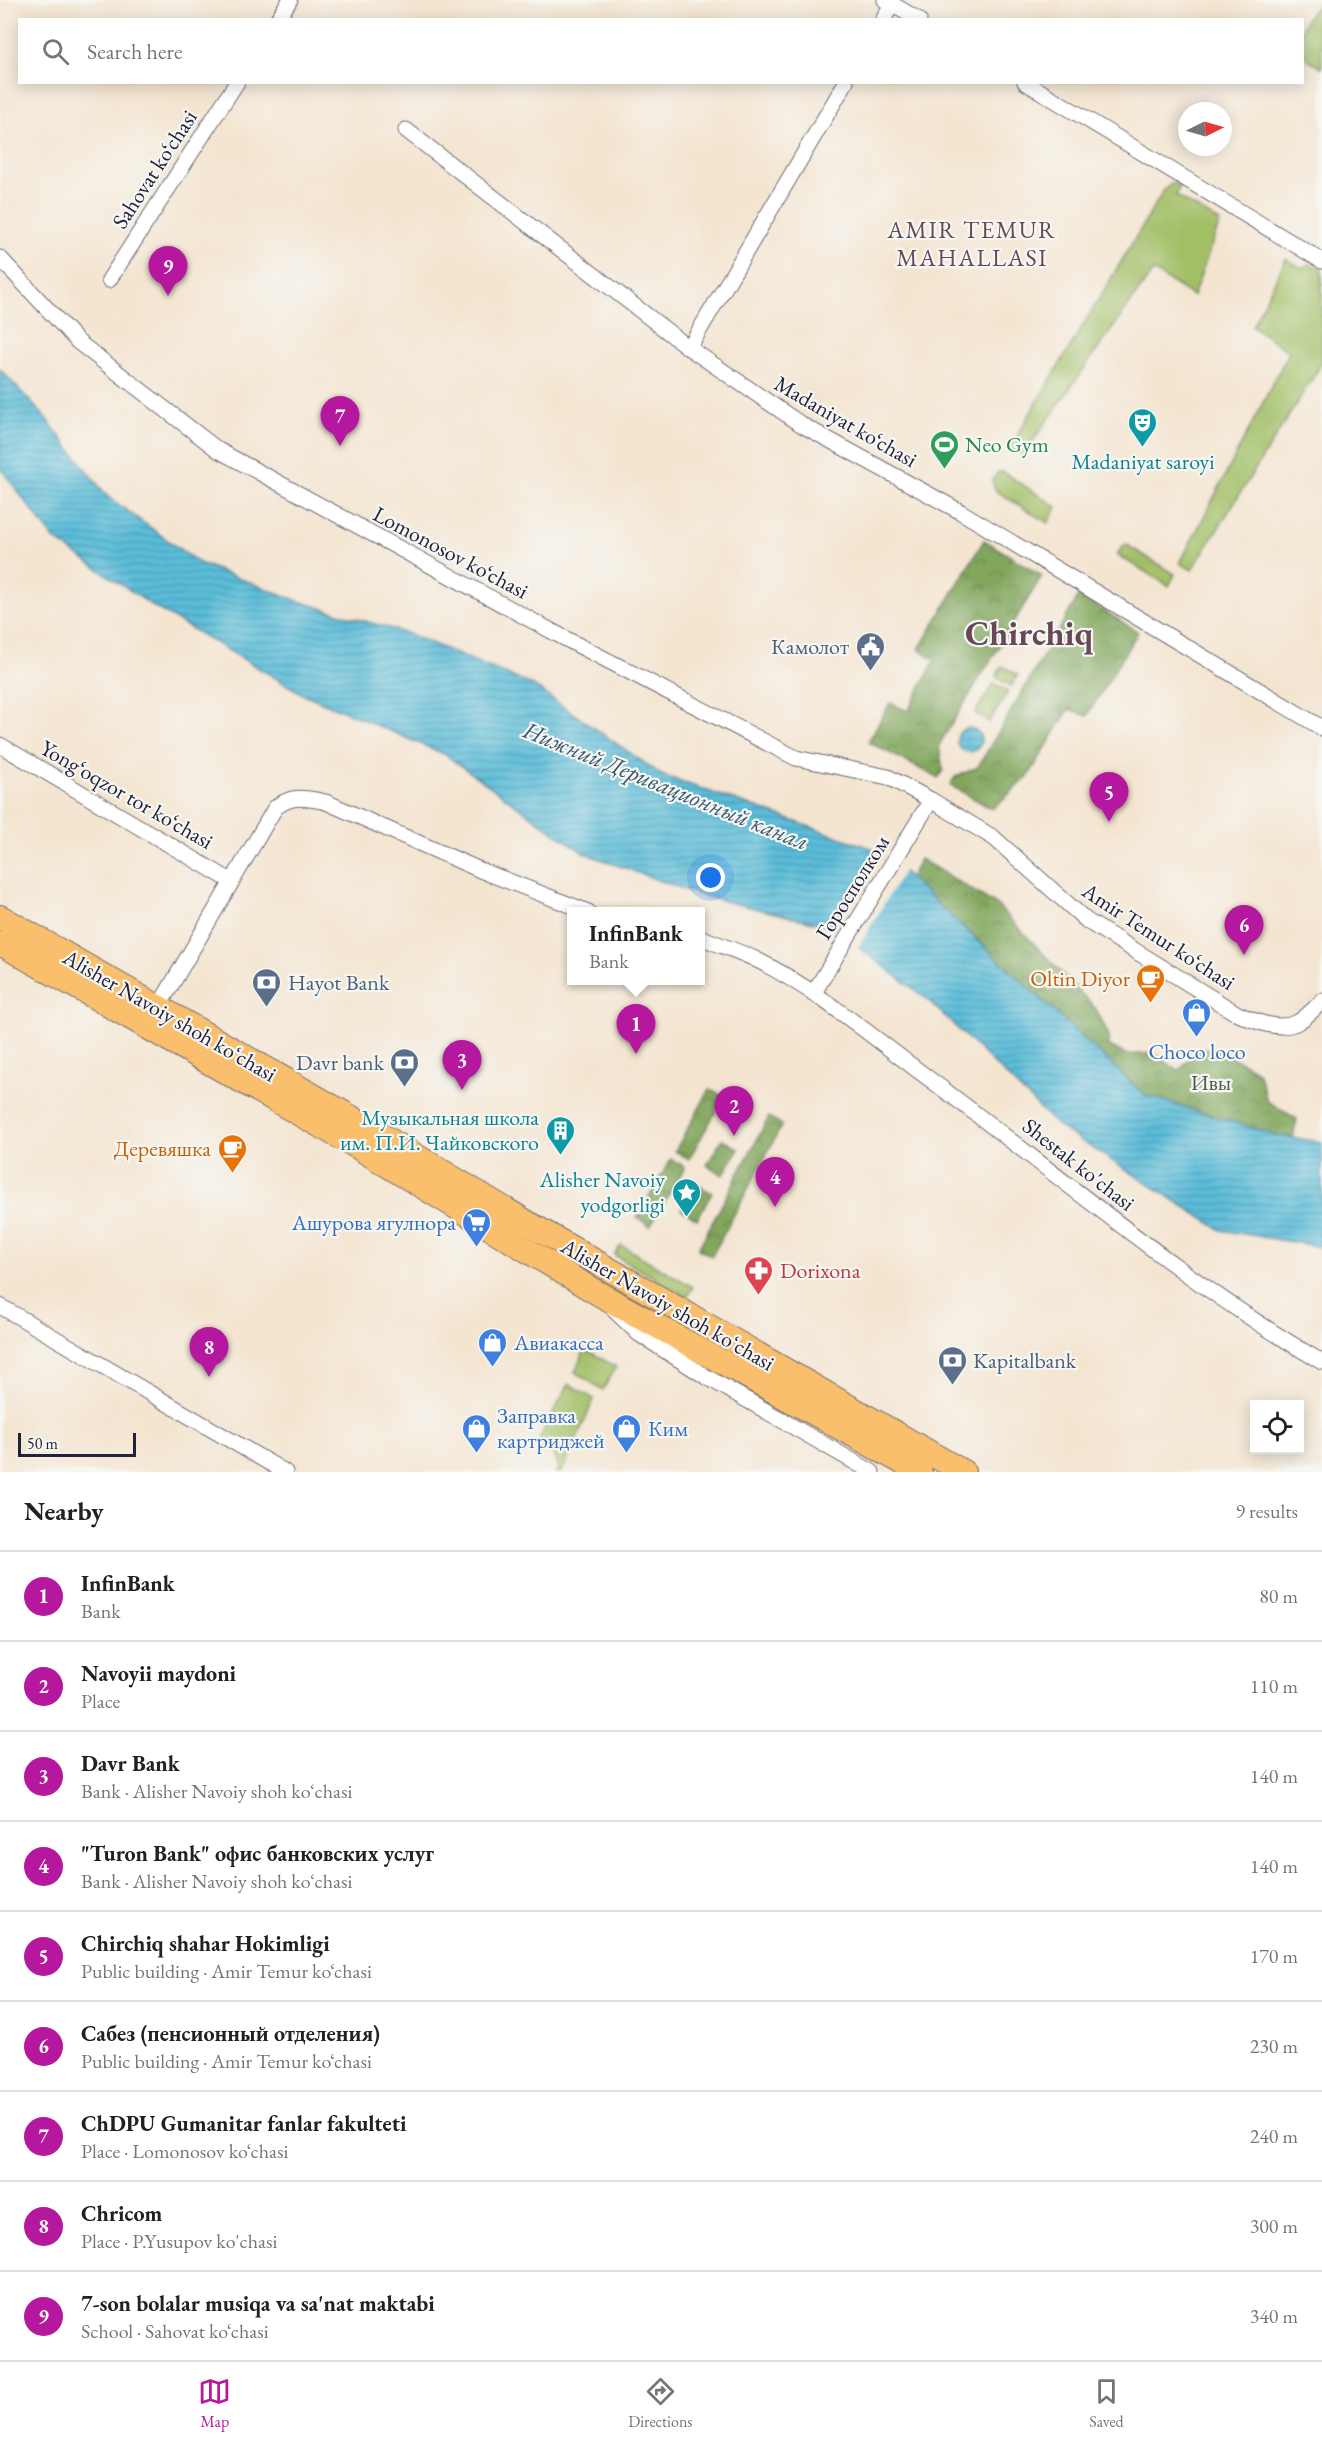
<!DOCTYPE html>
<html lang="en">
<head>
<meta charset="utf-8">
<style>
	body { margin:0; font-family:"EB Garamond",serif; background:#f2f2f2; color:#202124 }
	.controls { position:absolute; right:18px; bottom:18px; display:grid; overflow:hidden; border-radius:0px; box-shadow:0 3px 15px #0003 }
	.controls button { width:54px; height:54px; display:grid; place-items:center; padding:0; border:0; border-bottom:2px solid #e0e0e0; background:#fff; color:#202124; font:30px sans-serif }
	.compass { position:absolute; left:1178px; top:102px; width:54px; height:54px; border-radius:50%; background:#fff; box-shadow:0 3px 15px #0003; rotate:85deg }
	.scale { position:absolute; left:18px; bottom:15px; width:118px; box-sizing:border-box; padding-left:6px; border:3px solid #22223b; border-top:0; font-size:16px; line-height:21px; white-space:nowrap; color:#22223b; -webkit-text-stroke:4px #f6f6f2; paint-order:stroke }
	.you { position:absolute; left:711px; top:878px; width:21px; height:21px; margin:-15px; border:4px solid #fff; border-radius:50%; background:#1a73e8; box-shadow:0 0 0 9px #1a73e833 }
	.badge { display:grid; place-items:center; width:39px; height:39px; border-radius:50%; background:#b5179e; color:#fff; font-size:20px; font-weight:700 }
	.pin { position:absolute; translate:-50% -50px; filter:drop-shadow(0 2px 3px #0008) }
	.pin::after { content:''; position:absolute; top:32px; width:21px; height:18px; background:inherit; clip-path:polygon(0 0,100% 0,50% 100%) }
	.popup { position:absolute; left:567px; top:907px; width:138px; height:78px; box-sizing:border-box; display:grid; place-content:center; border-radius:0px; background:#fff; filter:drop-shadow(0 2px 4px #0005); font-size:20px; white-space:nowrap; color:#757577 }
	.popup b { font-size:22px; color:#202124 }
	.popup::after { content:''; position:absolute; left:50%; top:100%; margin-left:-12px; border:12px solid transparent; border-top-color:#fff }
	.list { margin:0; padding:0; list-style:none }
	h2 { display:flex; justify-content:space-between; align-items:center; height:78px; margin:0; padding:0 24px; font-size:26px }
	h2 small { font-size:20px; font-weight:400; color:#757577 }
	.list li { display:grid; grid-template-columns:39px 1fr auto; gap:18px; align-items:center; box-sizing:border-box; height:90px; padding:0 24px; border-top:2px solid #e0e0e0 }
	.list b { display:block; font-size:22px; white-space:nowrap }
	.list p { margin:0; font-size:20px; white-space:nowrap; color:#757577 }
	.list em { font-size:20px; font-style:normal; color:#757577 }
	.icon { flex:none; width:33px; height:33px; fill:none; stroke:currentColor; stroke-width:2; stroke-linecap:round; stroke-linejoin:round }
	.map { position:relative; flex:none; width:1322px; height:1472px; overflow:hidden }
	.search { position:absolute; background:#fff; box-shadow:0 3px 15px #0003; left:18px; right:18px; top:18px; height:66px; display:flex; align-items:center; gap:15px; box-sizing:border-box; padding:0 21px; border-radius:0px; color:#757577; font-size:22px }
	.sheet { height:888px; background:#fff }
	nav { display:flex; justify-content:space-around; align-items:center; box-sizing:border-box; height:84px; border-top:2px solid #e0e0e0; background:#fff; font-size:16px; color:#757577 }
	nav a { display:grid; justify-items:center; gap:3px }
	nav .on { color:#b5179e }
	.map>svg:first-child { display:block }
	.grass { fill:#a2bf66; stroke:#627050; stroke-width:1.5 }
	.forest { fill:url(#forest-crowns); stroke:#52644b; stroke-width:1.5 }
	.water { fill:url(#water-rules); stroke:#3e708a; stroke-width:1.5 }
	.pier { fill:#f4e5d1 }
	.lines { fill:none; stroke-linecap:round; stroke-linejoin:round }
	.minor-casing { stroke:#6c6670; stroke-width:17 }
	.primary-casing { stroke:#6c6670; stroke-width:26 }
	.minor { stroke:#fff; stroke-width:15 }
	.primary { stroke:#f9bf6d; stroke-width:24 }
	.labels { text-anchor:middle; stroke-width:4.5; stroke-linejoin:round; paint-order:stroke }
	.street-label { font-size:22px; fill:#22223b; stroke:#f6f6f2 }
	.leisure-label { font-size:22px; fill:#27864d; stroke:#f6f6f2; text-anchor:start }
	.culture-label { font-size:22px; fill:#0d838f; stroke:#f6f6f2; text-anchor:end }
	.service-label { font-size:22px; fill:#4e5e75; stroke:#f6f6f2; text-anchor:end }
	.food-label { font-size:22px; fill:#c56008; stroke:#f6f6f2; text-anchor:end }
	.shop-label { font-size:22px; fill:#366cbe; stroke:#f6f6f2; text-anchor:start }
	.park-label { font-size:22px; fill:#4f594a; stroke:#f6f6f2 }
	.health-label { font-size:22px; fill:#be3a42; stroke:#f6f6f2; text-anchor:start }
	.neighbourhood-label { font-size:24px; letter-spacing:1.5px; fill:#664856; stroke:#f6f6f2 }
	.water-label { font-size:24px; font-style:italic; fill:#365872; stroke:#f6f6f2 }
	.town-label { font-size:34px; font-weight:bold; fill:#664856; stroke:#f6f6f2 }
</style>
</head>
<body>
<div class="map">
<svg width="1322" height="1472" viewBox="0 0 1322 1472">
	<defs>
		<pattern id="forest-crowns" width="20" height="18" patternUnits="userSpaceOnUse" patternTransform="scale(1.5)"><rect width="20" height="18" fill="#81a65b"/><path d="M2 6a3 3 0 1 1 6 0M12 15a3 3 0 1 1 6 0" fill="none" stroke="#69874c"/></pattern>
		<pattern id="water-rules" width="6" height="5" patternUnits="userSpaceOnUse" patternTransform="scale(1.5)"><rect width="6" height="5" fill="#5bbdd9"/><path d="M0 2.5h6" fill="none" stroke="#4b99b1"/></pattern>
	</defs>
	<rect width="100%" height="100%" fill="#f6f6f2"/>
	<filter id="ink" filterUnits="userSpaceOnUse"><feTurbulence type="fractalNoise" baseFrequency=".0167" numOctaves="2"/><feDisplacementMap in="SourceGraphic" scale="12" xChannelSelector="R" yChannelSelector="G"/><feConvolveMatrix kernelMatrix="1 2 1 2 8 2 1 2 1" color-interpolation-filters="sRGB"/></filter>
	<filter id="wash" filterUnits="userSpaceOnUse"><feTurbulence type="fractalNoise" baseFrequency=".008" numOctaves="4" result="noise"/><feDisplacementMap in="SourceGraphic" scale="24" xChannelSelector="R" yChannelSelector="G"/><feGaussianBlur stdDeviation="1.35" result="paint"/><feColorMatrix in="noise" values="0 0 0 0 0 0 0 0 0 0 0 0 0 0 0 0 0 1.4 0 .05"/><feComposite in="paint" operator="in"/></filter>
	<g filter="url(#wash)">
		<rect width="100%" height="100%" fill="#f4e5d1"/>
		<g class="grass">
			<path d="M1322 4V68C1317 65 1310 62 1306 57 1294 39 1304 13 1322 4Z"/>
			<path d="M1181 183 1176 196 1220 222 1193 296 1153 271 1023 455 1009 449 1164 190 1171 184Z"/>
			<path d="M1286 259 1302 268 1308 264 1322 268V363L1192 570 1180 563 1289 352 1252 326Z"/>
			<path d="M998 472H1003L1057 507 1048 523 996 491 992 481Z"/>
			<path d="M1125 544 1175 574 1169 586 1117 555Z"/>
			<path d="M1002 666 1018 675 1011 686 996 677Z"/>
			<path d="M994 683 1008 692 989 722 975 713Z"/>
			<path d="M621 1245 693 1287 687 1297 614 1255Z"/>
			<path d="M585 1349 616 1367 603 1390 575 1372Z"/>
			<path d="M569 1384 594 1399 562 1472H556L558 1470 557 1460 548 1449 534 1448Z"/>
		</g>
		<g class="forest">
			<path d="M984 540 1042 576 939 745 943 770 938 778 868 742 890 703 908 711 935 660 919 649Z"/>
			<path d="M1079 595 1138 632 1087 716 1069 709 1028 777 992 809 950 785 955 777 978 767Z"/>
			<path d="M920 859 997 905 1096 1009 1109 1036 1108 1045 1126 1055 1153 1053 1179 1071 1196 1051 1215 1048 1258 1071 1267 1101 1297 1119 1293 1137 1275 1135 1145 1095 910 878Z"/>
			<path d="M710 1089 724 1097 689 1159 675 1151Z"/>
			<path d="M769 1117 782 1125 712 1256 698 1249Z"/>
			<path d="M722 1139 739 1149 723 1175 707 1165Z"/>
			<path d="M671 1159 685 1167 650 1226 637 1218Z"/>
			<path d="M696 1184 712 1193 697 1219 681 1209Z"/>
		</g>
		<g class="water">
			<path d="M0 369 44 416 107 496 199 563 298 601 409 634 532 685 662 775 882 852 1145 1095 1275 1135 1322 1142V1247L1221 1230 1059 1127 927 999 830 926 699 895 584 853 444 754 301 693 156 608 54 539 0 468Z"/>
			<circle cx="969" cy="740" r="12"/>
		</g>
		<path class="pier" d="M881 848 905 869 856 950 830 930Z"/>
	</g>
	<g filter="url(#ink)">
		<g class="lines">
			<defs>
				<g id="minor">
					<path d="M885 0 919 20"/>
					<path d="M277 20 290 0"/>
					<path d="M883 20 892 4"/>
					<path d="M1025 82 1322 261"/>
					<path d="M406 130 689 348 802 425 961 512 1322 728"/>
					<path d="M0 258 78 342 218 450 568 640 796 758 888 777 931 800"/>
					<path d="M109 280 237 82"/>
					<path d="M689 348 846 82"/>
					<path d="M0 745 231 881"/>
					<path d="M700 937C719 945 738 951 755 959 816 989 870 1035 924 1075 1056 1172 1180 1280 1322 1362"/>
					<path d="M813 994 931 800 994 838 1087 921 1236 1013C1254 1021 1277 1031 1296 1023 1305 1019 1315 1008 1322 1001"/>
					<path d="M155 1013 275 808C292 794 306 798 326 802L480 870 588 912"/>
					<path d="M0 1306 285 1472"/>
					<path d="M614 1310 639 1334 705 1376 872 1472"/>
				</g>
				<g id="primary">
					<path d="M0 917 366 1126 526 1222 963 1472"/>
					<path d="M0 943 356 1146 594 1291 920 1472"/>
				</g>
			</defs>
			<use href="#minor" class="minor-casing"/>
			<use href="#primary" class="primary-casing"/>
			<use href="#minor" class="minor"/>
			<use href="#primary" class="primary"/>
		</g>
	</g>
	<defs>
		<symbol id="theatre-pin" viewBox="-11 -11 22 30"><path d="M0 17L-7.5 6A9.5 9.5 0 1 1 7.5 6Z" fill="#0f9aa8" stroke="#f6f6f2"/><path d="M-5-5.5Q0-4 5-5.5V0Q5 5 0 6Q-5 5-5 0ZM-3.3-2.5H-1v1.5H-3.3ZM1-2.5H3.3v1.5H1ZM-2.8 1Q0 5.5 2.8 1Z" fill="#fff"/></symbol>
		<symbol id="stadium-pin" viewBox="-11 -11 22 30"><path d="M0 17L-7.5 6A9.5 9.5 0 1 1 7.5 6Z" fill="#2e9e5b" stroke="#f6f6f2"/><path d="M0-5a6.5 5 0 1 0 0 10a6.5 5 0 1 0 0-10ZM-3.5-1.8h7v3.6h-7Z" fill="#fff"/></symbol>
		<symbol id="civic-pin" viewBox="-11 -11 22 30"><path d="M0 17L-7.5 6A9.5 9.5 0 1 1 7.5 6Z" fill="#5c6f8a" stroke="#f6f6f2"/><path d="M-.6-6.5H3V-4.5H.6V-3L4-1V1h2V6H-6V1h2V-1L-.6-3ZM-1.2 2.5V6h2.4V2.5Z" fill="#fff"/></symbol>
		<symbol id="cafe-pin" viewBox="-11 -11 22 30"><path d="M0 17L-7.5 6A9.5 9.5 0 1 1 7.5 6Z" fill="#e8710a" stroke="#f6f6f2"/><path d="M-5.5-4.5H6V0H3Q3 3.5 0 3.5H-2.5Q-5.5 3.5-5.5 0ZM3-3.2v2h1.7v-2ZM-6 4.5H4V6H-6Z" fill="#fff"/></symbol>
		<symbol id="bank-pin" viewBox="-11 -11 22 30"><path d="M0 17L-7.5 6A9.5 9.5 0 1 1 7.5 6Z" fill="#5c6f8a" stroke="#f6f6f2"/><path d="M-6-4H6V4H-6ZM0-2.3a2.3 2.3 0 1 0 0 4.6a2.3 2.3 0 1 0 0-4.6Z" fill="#fff"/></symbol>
		<symbol id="shop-pin" viewBox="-11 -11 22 30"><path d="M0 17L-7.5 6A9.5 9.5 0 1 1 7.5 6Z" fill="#3f7fe0" stroke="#f6f6f2"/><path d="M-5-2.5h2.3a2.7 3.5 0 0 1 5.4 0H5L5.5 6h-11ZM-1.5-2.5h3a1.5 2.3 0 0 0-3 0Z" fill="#fff"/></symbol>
		<symbol id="building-pin" viewBox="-11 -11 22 30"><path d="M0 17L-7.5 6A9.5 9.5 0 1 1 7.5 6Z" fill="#0f9aa8" stroke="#f6f6f2"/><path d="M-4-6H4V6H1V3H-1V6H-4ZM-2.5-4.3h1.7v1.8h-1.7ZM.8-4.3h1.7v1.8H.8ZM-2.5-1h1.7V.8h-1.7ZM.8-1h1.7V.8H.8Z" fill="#fff"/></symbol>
		<symbol id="sight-pin" viewBox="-11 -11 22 30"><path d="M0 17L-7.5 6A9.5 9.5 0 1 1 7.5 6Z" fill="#0f9aa8" stroke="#f6f6f2"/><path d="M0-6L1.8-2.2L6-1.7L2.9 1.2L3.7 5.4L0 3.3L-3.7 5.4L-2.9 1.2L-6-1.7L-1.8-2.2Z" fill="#fff"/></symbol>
		<symbol id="supermarket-pin" viewBox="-11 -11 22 30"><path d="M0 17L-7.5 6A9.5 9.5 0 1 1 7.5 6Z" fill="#3f7fe0" stroke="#f6f6f2"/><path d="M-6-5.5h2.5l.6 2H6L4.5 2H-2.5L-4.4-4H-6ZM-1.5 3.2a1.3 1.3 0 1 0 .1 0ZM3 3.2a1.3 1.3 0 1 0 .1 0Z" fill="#fff"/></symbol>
		<symbol id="pharmacy-pin" viewBox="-11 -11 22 30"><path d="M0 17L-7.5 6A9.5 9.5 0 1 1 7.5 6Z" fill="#e0444e" stroke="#f6f6f2"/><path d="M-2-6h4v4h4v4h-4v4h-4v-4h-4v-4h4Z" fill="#fff"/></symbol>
	</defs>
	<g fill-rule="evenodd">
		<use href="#theatre-pin" x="1126" y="406" width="33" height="45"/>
		<use href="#stadium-pin" x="928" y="428" width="33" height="45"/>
		<use href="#civic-pin" x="854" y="630" width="33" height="45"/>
		<use href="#cafe-pin" x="1134" y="962" width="33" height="45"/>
		<use href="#bank-pin" x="250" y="966" width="33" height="45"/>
		<use href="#shop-pin" x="1180" y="996" width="33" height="45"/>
		<use href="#bank-pin" x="388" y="1046" width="33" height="45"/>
		<use href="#building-pin" x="544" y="1114" width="33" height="45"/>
		<use href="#cafe-pin" x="216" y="1132" width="33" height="45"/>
		<use href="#sight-pin" x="670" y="1176" width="33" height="45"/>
		<use href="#supermarket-pin" x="460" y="1206" width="33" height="45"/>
		<use href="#pharmacy-pin" x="742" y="1254" width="33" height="45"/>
		<use href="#shop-pin" x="476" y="1326" width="33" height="45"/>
		<use href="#bank-pin" x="936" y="1344" width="33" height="45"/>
		<use href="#shop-pin" x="460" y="1412" width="33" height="45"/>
		<use href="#shop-pin" x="610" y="1412" width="33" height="45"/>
	</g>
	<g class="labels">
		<g class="street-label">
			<text transform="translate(154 169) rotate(-57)" y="8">Sahovat ko‘chasi</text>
			<text transform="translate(846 421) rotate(30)" y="8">Madaniyat ko‘chasi</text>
			<text transform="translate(451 552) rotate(28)" y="8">Lomonosov ko‘chasi</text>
			<text transform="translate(127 794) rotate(30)" y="8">Yong‘oqzor tor ko‘chasi</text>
			<text transform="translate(852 887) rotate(-58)" y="8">Горосполком</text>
			<text transform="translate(1159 936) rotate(33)" y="8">Amir Temur ko‘chasi</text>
			<text transform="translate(170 1015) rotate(30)" y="8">Alisher Navoiy shoh koʻchasi</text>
			<text transform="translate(1079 1164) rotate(38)" y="8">Shestak ko'chasi</text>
			<text transform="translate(668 1304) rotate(30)" y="8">Alisher Navoiy shoh koʻchasi</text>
		</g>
		<g class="leisure-label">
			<text x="965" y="452">Neo Gym</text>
		</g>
		<g class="culture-label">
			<text x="1143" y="469" text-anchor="middle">Madaniyat saroyi</text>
			<text x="539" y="1125">Музыкальная школа<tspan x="539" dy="25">им. П.И. Чайковского</tspan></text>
			<text x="665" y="1187">Alisher Navoiy<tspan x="665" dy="25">yodgorligi</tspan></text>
		</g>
		<g class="service-label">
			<text x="849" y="654">Камолот</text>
			<text x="288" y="990" text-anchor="start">Hayot Bank</text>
			<text x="384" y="1070">Davr bank</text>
			<text x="973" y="1368" text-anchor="start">Kapitalbank</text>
		</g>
		<g class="food-label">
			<text x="1130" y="986">Oltin Diyor</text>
			<text x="211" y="1156">Деревяшка</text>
		</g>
		<g class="shop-label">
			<text x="1197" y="1059" text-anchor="middle">Choco loco</text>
			<text x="456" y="1230" text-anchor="end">Ашурова ягулнора</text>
			<text x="514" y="1350">Авиакасса</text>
			<text x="497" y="1423">Заправка<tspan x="497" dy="25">картриджей</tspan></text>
			<text x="648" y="1436">Ким</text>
		</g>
		<g class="park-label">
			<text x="1211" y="1090">Ивы</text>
		</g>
		<g class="health-label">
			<text x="780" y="1278">Dorixona</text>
		</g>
		<g class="neighbourhood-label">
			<text x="972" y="238">AMIR TEMUR<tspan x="972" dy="28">MAHALLASI</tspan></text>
		</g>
		<g class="water-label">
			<text transform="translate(666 786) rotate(22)" y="8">Нижний Деривационный канал</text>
		</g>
		<g class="town-label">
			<text x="1029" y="645">Chirchiq</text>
		</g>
	</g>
</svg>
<div class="controls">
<button><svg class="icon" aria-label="locate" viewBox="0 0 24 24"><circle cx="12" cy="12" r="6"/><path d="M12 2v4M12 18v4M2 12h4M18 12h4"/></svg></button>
</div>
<svg class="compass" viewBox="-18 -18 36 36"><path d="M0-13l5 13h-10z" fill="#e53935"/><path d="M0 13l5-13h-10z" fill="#757577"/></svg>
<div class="scale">50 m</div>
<div class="you"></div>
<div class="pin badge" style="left:636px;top:1054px">1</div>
<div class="popup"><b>InfinBank</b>Bank</div>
<div class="pin badge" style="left:734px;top:1136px">2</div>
<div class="pin badge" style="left:462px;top:1090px">3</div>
<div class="pin badge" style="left:775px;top:1207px">4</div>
<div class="pin badge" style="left:1109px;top:822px">5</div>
<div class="pin badge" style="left:1244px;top:955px">6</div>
<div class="pin badge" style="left:340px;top:446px">7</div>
<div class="pin badge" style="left:209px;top:1377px">8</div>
<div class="pin badge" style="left:168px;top:296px">9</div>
<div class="search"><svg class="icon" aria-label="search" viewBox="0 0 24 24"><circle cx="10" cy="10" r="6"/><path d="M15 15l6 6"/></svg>Search here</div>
</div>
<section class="sheet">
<h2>Nearby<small>9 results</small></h2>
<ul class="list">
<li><span class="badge">1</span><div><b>InfinBank</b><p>Bank</p></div><em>80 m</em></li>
<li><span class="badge">2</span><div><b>Navoyii maydoni</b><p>Place</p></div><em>110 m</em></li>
<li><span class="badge">3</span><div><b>Davr Bank</b><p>Bank · Alisher Navoiy shoh koʻchasi</p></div><em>140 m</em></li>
<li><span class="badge">4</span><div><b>&quot;Turon Bank&quot; офис банковских услуг</b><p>Bank · Alisher Navoiy shoh koʻchasi</p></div><em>140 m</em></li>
<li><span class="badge">5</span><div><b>Chirchiq shahar Hokimligi</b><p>Public building · Amir Temur ko‘chasi</p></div><em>170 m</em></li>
<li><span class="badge">6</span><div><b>Сабез (пенсионный отделения)</b><p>Public building · Amir Temur ko‘chasi</p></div><em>230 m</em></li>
<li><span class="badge">7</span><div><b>ChDPU Gumanitar fanlar fakulteti</b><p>Place · Lomonosov ko‘chasi</p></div><em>240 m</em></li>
<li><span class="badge">8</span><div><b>Chricom</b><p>Place · P.Yusupov ko'chasi</p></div><em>300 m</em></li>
<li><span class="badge">9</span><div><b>7-son bolalar musiqa va sa'nat maktabi</b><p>School · Sahovat ko‘chasi</p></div><em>340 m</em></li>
</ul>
</section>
<nav>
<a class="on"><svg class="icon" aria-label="map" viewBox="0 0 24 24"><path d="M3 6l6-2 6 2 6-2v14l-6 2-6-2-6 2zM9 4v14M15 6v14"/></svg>Map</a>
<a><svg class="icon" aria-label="directions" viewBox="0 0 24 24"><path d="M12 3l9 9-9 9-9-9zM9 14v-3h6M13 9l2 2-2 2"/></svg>Directions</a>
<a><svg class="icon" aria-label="saved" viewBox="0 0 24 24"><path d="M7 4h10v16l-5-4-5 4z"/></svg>Saved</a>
</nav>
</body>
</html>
